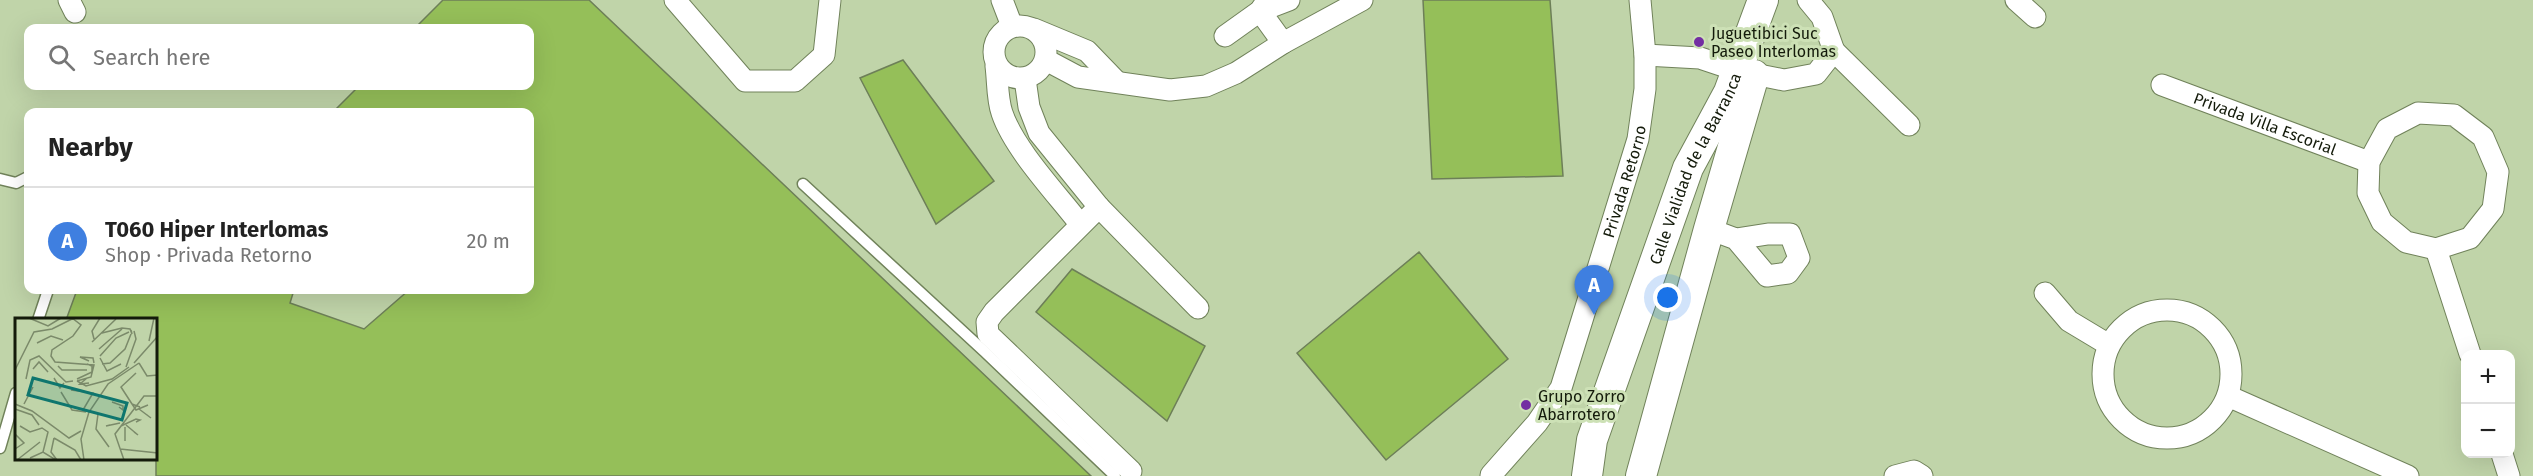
<!DOCTYPE html>
<html lang="en">
<head>
<meta charset="utf-8">
<style>
	body { margin:0; font-family:"Fira Sans",sans-serif; background:#f2f2f2; color:#222 }
	.controls { position:absolute; right:18px; bottom:18px; display:grid; overflow:hidden; border-radius:12px; box-shadow:0 6px 24px #0002 }
	.controls button { width:54px; height:54px; display:grid; place-items:center; padding:0; border:0; border-bottom:2px solid #e0e0e0; background:#fff; color:#222; font:30px sans-serif }
	.you { position:absolute; left:1668px; top:298px; width:21px; height:21px; margin:-15px; border:4px solid #fff; border-radius:50%; background:#1a73e8; box-shadow:0 0 0 9px #1a73e833 }
	.badge { display:grid; place-items:center; width:39px; height:39px; border-radius:50%; background:#732ea2; color:#fff; font-size:20px; font-weight:700 }
	.pin { position:absolute; translate:-50% -50px; filter:drop-shadow(0 2px 3px #0008) }
	.pin::after { content:''; position:absolute; top:32px; width:21px; height:18px; background:inherit; clip-path:polygon(0 0,100% 0,50% 100%) }
	.list { margin:0; padding:0; list-style:none }
	h2 { display:flex; justify-content:space-between; align-items:center; height:78px; margin:0; padding:0 24px; font-size:26px }
	h2 small { font-size:20px; font-weight:400; color:#767676 }
	.list li { display:grid; grid-template-columns:39px 1fr auto; gap:18px; align-items:center; box-sizing:border-box; height:108px; padding:0 24px; border-top:2px solid #e0e0e0 }
	.list b { display:block; font-size:22px; white-space:nowrap }
	.list p { margin:0; font-size:20px; white-space:nowrap; color:#767676 }
	.list em { font-size:20px; font-style:normal; color:#767676 }
	.icon { flex:none; width:33px; height:33px; fill:none; stroke:currentColor; stroke-width:2; stroke-linecap:round; stroke-linejoin:round }
	.map { position:relative; flex:none; width:2533px; height:476px; overflow:hidden }
	.search { position:absolute; background:#fff; box-shadow:0 6px 24px #0002; left:24px; top:24px; width:510px; height:66px; display:flex; align-items:center; gap:15px; box-sizing:border-box; padding:0 21px; border-radius:12px; color:#767676; font-size:22px }
	.panel { position:absolute; background:#fff; box-shadow:0 6px 24px #0002; left:24px; top:108px; width:510px; height:186px; border-radius:12px }
	.map>svg:first-child { display:block }
	.building { fill:#95bf59; stroke:#6d7f58; stroke-width:1.5 }
	.lines { fill:none; stroke-linecap:round; stroke-linejoin:round }
	.lane-casing { stroke:#70825a; stroke-width:13 }
	.street-casing { stroke:#70825a; stroke-width:23 }
	.secondary-casing { stroke:#70825a; stroke-width:32 }
	.lane { stroke:#fff; stroke-width:10 }
	.street { stroke:#fff; stroke-width:21 }
	.secondary { stroke:#fff; stroke-width:30 }
	.poi-dot { fill:#732ea2; stroke:#cde1b6; stroke-width:2 }
	.labels { text-anchor:middle; stroke-width:6; stroke-linejoin:round; paint-order:stroke }
	.poi-label { font-size:16px; fill:#141b0b; stroke:#cde1b6; text-anchor:start }
	.street-label { font-size:16px; fill:#141b0b; stroke:#cde1b6 }
	.inset-road { fill:none; stroke:#7b8a6a; stroke-width:1.5 }
	.view { fill:#0f766e; fill-opacity:0.15; stroke:#0f766e; stroke-width:3 }
	.inset-edge { fill:none; stroke:#141b0b; stroke-width:3 }
</style>
</head>
<body>
<div class="map">
<svg width="2533" height="476" viewBox="0 0 2533 476">
	<rect width="100%" height="100%" fill="#c0d4a9"/>
	<g class="building">
		<path d="M443 0H589L1091 476H156V320H66L77 290H294L290 303 364 329 409 290H530V112H333L359 86H530V28H415Z"/>
		<path d="M1423 0H1550L1563 176 1432 179Z"/>
		<path d="M903 60 994 181 936 224 860 78Z"/>
		<path d="M1419 252 1508 359 1386 460 1297 353Z"/>
		<path d="M1072 269 1205 346 1167 421 1036 312Z"/>
	</g>
	<g class="lines">
		<defs>
			<g id="lane">
				<path d="M0 179 16 183 28 177"/>
				<path d="M803 184 985 352 1115 476"/>
				<path d="M38 320 48 290"/>
				<path d="M0 448 16 393"/>
			</g>
			<g id="street">
				<path d="M69 0 75 12"/>
				<path d="M675 0 745 81H795L824 55 830 0"/>
				<path d="M1002 0 1012 26"/>
				<path d="M2016 0 2035 17"/>
				<circle cx="1020" cy="52" r="26"/>
				<path d="M1034 29 1087 51 1115 80"/>
				<path d="M1225 36 1260 11 1267 1"/>
				<path d="M1283 43 1260 11 1289 0"/>
				<path d="M1834 51 1909 125"/>
				<path d="M1645 55 1700 58 1730 68"/>
				<path d="M1046 60 1078 77 1170 90 1206 86 1236 73 1283 43 1362 0"/>
				<path d="M996 66C998 81 997 99 1002 113 1014 149 1056 193 1080 224"/>
				<path d="M1754 74 1784 80 1816 74 1834 51 1822 17 1808 0"/>
				<path d="M1025 79 1029 107 1039 133 1099 207 1198 308"/>
				<path id="s1" d="M2162 85 2369 162"/>
				<path d="M2418 113 2454 115 2483 137 2498 172 2493 209 2470 238 2436 249 2406 242 2382 222 2368 193 2369 162 2387 129Z"/>
				<path d="M1099 207 994 312 987 322 988 334 1131 471"/>
				<path d="M1709 229 1736 239 1767 276 1788 273 1799 258 1790 234H1768L1736 239"/>
				<path d="M2436 249 2470 354"/>
				<path d="M2045 293 2069 321 2109 345"/>
				<circle cx="2167" cy="374" r="64"/>
				<path d="M2228 396 2408 476"/>
				<path d="M2502 454 2509 476"/>
				<path id="s2" d="M1491 475 1537 423 1561 388 1638 139 1645 89V55L1640 0"/>
				<path d="M1895 476 1914 471 1922 476"/>
			</g>
			<g id="secondary">
				<path id="s3" d="M1587 476 1592 440 1688 168 1729 92 1763 0"/>
				<path d="M1641 476 1709 229 1754 75"/>
			</g>
		</defs>
		<use href="#lane" class="lane-casing"/>
		<use href="#street" class="street-casing"/>
		<use href="#secondary" class="secondary-casing"/>
		<use href="#lane" class="lane"/>
		<use href="#street" class="street"/>
		<use href="#secondary" class="secondary"/>
	</g>
	<g class="poi-dot">
		<circle cx="1699" cy="42" r="6"/>
		<circle cx="1526" cy="405" r="6"/>
	</g>
	<g class="labels">
		<g class="poi-label">
			<text x="1711" y="39">Juguetibici Suc<tspan x="1711" dy="18">Paseo Interlomas</tspan></text>
			<text x="1538" y="402">Grupo Zorro<tspan x="1538" dy="18">Abarrotero</tspan></text>
		</g>
		<g class="street-label">
			<text dy="6" stroke="none"><textPath href="#s1" startOffset="110">Privada Villa Escorial</textPath></text>
			<text dy="6" stroke="none"><textPath href="#s3" startOffset="327">Calle Vialidad de la Barranca</textPath></text>
			<text dy="6" stroke="none"><textPath href="#s2" startOffset="328">Privada Retorno</textPath></text>
		</g>
	</g>
	<g transform="translate(15 318)">
		<rect width="142" height="142" fill="#c0d4a9"/>
		<path class="inset-road" d="M14 0 33 8 46 0M57 0 66 7 58 18 37 32 36 38 40 44 79 47 76 59 62 63M87 15 107 10 115 11 117 16 116 12M79 21 77 13 85 0M134 23 139 0M77 24 101 1M22 25 36 18 48 22M84 31 107 11M85 38 101 20 114 14M85 40 92 53 106 46M74 43 65 39 78 40 79 45M119 45 143 18M124 45 132 58 143 57M87 46 95 45 110 31 116 16M43 48 47 52H72M111 49 121 21 119 13M18 51 24 44 33 54M0 52 19 14 37 11 59 0M39 60 45 70 49 65M72 60 65 66 74 65M11 61 15 42 24 38 51 64 58 63M62 61 77 54V48L72 46M62 63 71 68 97 61 114 49M56 72 78 75 68 92M46 74 57 92 71 94M97 84 108 88V92L104 89M0 86 17 93 54 120 66 113M9 86 18 69M117 86 106 69 121 55M125 89 117 86 121 92 133 87M0 91 17 97 24 107M124 91 136 100 132 97M83 96 81 111 94 129M95 107 91 108 105 105M111 107 123 117 119 114M5 108 15 114 27 110 33 114 28 134M106 108 121 101 125 102 121 104M110 109V123V117M0 116 9 125 0 131M39 120 60 132 66 142M39 120 36 134 42 142M105 131 143 135M15 140 28 134 41 142M2 142 25 124M69 142 66 121 74 94 93 66 124 45M109 142 100 116 129 78H143"/>
		<path class="view" d="M18 60 112 85 107 102 13 77Z"/>
		<rect width="142" height="142" class="inset-edge"/>
	</g>
</svg>
<div class="controls">
<button>+</button>
<button>−</button>
</div>
<div class="you"></div>
<div class="pin badge" style="left:1594px;top:315px;background:#3f7fe0">A</div>
<div class="search"><svg class="icon" aria-label="search" viewBox="0 0 24 24"><circle cx="10" cy="10" r="6"/><path d="M15 15l6 6"/></svg>Search here</div>
<section class="panel">
<h2>Nearby<small></small></h2>
<ul class="list">
<li><span class="badge" style="background:#3f7fe0">A</span><div><b>T060 Hiper Interlomas</b><p>Shop · Privada Retorno</p></div><em>20 m</em></li>
</ul>
</section>
</div>
</body>
</html>
